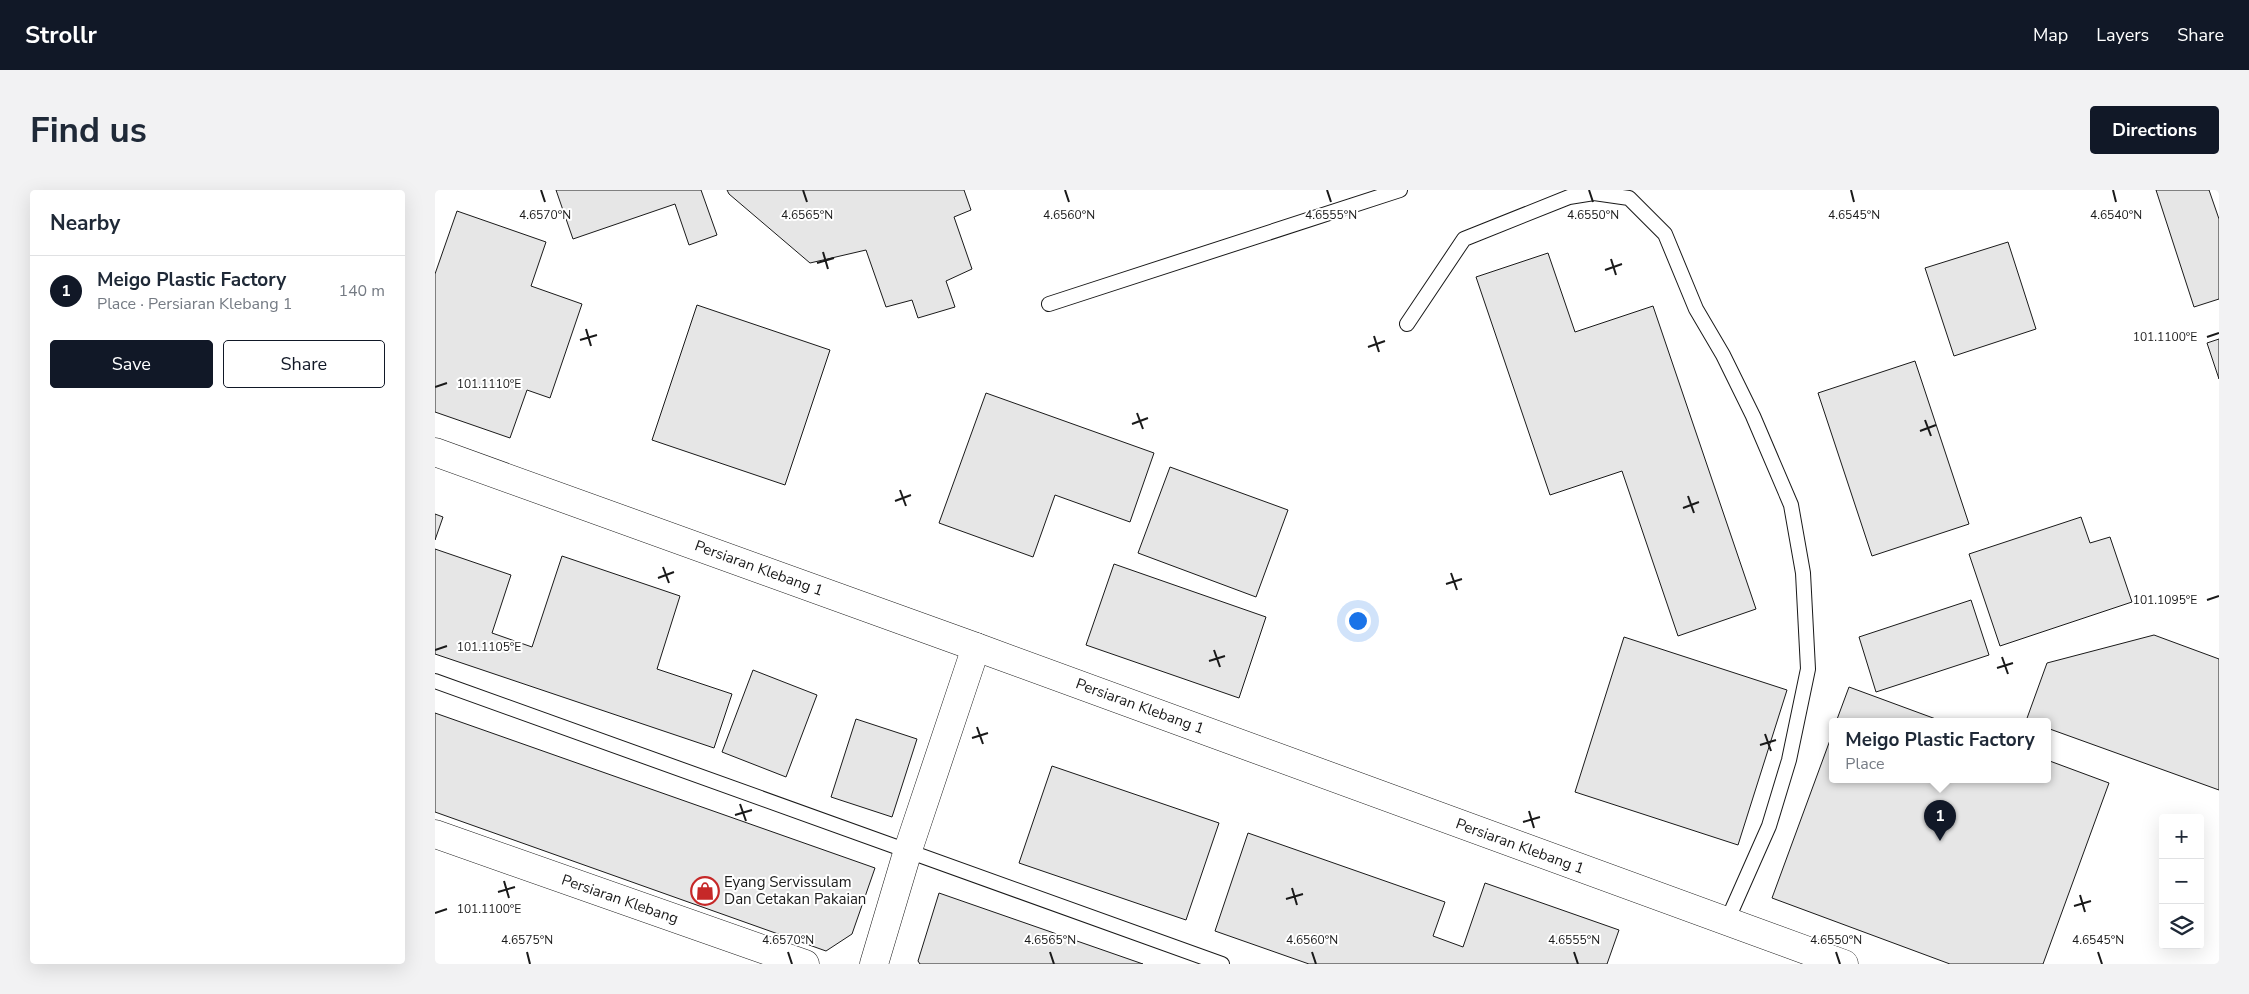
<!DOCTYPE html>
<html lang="en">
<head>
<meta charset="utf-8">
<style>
	body { margin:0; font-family:"Nunito Sans",sans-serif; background:#f2f2f3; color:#1f2937 }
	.controls { position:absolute; right:15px; bottom:15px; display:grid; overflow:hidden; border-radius:5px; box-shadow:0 5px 20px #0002 }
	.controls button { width:45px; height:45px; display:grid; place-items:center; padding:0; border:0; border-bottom:1px solid #e0e1e3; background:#fff; color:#1f2937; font:25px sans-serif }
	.you { position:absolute; left:922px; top:430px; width:18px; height:18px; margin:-12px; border:4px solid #fff; border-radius:50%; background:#1a73e8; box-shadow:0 0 0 8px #1a73e833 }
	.badge { display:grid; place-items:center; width:32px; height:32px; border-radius:50%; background:#111827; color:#fff; font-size:16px; font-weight:700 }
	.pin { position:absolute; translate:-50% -41px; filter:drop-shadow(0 1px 2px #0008) }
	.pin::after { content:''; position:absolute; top:26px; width:18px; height:15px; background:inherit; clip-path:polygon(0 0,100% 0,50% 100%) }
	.popup { position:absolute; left:1394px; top:528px; width:222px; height:65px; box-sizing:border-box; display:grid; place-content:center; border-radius:5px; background:#fff; filter:drop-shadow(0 1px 4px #0005); font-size:16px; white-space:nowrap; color:#747a83 }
	.popup b { font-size:19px; color:#1f2937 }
	.popup::after { content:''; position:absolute; left:50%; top:100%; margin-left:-10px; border:10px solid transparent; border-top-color:#fff }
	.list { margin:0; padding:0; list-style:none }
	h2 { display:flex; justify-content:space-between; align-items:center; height:65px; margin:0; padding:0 20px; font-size:21px }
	h2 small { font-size:16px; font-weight:400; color:#747a83 }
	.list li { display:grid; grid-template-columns:32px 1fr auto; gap:15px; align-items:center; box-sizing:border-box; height:70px; padding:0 20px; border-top:1px solid #e0e1e3 }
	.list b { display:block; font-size:19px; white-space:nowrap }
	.list p { margin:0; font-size:16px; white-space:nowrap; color:#747a83 }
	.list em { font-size:16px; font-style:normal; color:#747a83 }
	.actions { display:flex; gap:10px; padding:15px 20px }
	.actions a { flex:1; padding:11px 0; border:1px solid #111827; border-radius:5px; text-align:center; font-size:18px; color:#111827 }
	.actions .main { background:#111827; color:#fff }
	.icon { flex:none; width:28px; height:28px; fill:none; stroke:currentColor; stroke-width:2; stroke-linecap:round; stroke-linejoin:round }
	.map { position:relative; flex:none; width:1784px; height:774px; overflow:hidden; border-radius:5px }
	header { display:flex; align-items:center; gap:30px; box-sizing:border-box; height:70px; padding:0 25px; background:#111827; color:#fff }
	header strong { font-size:24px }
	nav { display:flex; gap:28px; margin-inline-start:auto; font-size:18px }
	.intro { display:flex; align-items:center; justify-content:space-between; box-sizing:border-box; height:120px; padding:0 30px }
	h1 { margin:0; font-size:35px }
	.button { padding:12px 22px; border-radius:5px; background:#111827; color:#fff; font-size:18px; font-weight:700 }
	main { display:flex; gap:30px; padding:0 30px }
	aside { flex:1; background:#fff; border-radius:5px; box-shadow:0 5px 20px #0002 }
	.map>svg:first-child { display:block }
	.building { fill:#e6e6e6; stroke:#1a1a1a }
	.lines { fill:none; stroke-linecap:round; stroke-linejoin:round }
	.service-casing { stroke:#1a1a1a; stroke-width:16 }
	.minor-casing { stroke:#1a1a1a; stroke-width:29 }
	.service { stroke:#fff; stroke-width:14 }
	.minor { stroke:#fff; stroke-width:28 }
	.ticks { fill:none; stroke:#1a1a1a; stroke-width:2 }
	.labels { text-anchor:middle; stroke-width:4; stroke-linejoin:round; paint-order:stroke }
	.street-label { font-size:15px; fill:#1a1a1a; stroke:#fff }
	.poi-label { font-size:15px; fill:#1a1a1a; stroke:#fff; text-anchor:start }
	.ticks-label { font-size:12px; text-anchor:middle; fill:#1a1a1a; stroke:#fff; stroke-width:4; stroke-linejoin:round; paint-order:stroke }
</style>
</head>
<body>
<header>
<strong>Strollr</strong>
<nav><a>Map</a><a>Layers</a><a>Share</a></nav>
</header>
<div class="intro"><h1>Find us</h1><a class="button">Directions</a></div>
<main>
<aside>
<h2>Nearby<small></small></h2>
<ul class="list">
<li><span class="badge">1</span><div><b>Meigo Plastic Factory</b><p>Place · Persiaran Klebang 1</p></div><em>140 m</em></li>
</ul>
<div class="actions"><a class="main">Save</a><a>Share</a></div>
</aside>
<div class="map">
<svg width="1784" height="774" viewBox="0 0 1784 774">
	<rect width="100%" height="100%" fill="#fff"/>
	<g class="building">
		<path d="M121 0H266L282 45 254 55 240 14 138 49Z"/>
		<path d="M292 0H529L536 20 519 27 537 79 511 91 520 117 483 128 477 110 451 117 431 60 375 73 294 4Z"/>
		<path d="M1721 0H1774L1784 29V109L1759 117Z"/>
		<path d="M22 21 111 52 96 96 147 114 115 208 92 200 75 248 0 222V84Z"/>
		<path d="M1573 52 1601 139 1519 166 1490 78Z"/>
		<path d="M1113 63 1140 142 1218 116 1321 419 1243 446 1187 281 1115 305 1041 87Z"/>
		<path d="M262 115 395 160 350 295 217 250Z"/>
		<path d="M1784 149V189L1772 153Z"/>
		<path d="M1480 171 1534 334 1437 366 1383 203Z"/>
		<path d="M551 203 719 263 695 332 620 305 598 367 504 333Z"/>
		<path d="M735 277 853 320 821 407 703 363Z"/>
		<path d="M0 324 8 327 0 350Z"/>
		<path d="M1646 327 1655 353 1675 347 1697 412 1565 456 1534 364Z"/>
		<path d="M0 359 76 385 57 443 97 457 127 366 245 406 222 479 297 504 279 558 0 464Z"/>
		<path d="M679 374 831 427 804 508 651 455Z"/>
		<path d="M1536 410 1554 465 1441 502 1424 447Z"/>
		<path d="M1719 445 1784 469V600L1612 538V532L1591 531 1612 473Z"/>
		<path d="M1189 447 1352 500 1303 655 1140 602Z"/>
		<path d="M318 480 382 505 351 587 287 562Z"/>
		<path d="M1414 497 1509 532H1401Z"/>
		<path d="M0 523 440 678 417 744 391 761 0 622Z"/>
		<path d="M421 529 482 549 457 627 396 607Z"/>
		<path d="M1398 542V590H1612V570L1674 593 1608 774H1515L1337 708Z"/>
		<path d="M617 576 784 633 751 730 584 673Z"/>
		<path d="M813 643 1010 712 998 746 1028 757 1050 693 1184 740 1172 774H874L780 741Z"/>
		<path d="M504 703 708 774H485L483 771Z"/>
	</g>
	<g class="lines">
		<defs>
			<g id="service">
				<path d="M614 114 965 0"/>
				<path d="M972 134 1029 49 1134 7 1159 3 1194 8 1230 44 1261 119 1288 165 1318 226 1356 315 1368 383 1373 479 1354 570 1334 636 1292 731"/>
				<path d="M0 491 787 774"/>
			</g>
			<g id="minor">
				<path d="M0 262 541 457 1409 774"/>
				<path d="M0 644 370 774"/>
				<path d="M439 774 473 660 541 457"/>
			</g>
		</defs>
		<use href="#service" class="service-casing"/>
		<use href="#minor" class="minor-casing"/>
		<use href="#service" class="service"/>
		<use href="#minor" class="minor"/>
	</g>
	<path class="ticks" d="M106 0 110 12M368 0 372 12M630 0 634 12M892 0 896 12M1154 0 1158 12M1416 0 1419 12M1678 0 1681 12M388 62 393 79M1176 69 1181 85M382 73 399 68M1170 80 1187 74M151 139 156 156M939 146 944 162M1772 147 1784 143M145 150 162 145M933 157 950 151M0 197 12 193M702 223 708 239M1490 230 1496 246M697 234 713 228M1485 241 1501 235M465 300 471 316M1253 306 1259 323M460 311 476 305M1248 318 1264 312M228 377 234 393M1016 383 1022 400M223 388 239 382M1011 394 1027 389M1772 410 1784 406M0 460 12 456M779 460 785 477M1567 467 1573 484M774 471 790 466M1562 478 1578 473M542 537 548 554M1330 544 1336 561M537 548 553 543M1325 555 1341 550M305 614 311 631M1094 621 1099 638M300 625 317 620M1088 632 1105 627M69 691 74 708M857 698 862 715M63 702 80 697M1645 705 1650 722M851 709 868 704M1639 716 1656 711M0 723 12 719M92 762 95 774M353 762 357 774M615 762 619 774M877 762 881 774M1139 762 1143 774M1401 762 1405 774M1663 762 1667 774"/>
	<defs>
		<symbol id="shop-ring" viewBox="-11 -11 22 22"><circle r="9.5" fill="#fff" stroke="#c62828" stroke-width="1.5"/><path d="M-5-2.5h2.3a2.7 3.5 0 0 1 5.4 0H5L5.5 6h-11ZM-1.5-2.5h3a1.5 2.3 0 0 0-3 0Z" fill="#c62828"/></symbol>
	</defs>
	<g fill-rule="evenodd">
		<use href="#shop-ring" x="254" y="685" width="32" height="32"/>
	</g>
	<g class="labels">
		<g class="street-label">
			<text transform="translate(324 378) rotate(20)" y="5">Persiaran Klebang 1</text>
			<text transform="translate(705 516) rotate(20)" y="5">Persiaran Klebang 1</text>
			<text transform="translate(1085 656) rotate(20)" y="5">Persiaran Klebang 1</text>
			<text transform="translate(185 709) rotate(19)" y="5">Persiaran Klebang</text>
		</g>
		<g class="poi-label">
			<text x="289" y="697">Eyang Servissulam<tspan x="289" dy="17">Dan Cetakan Pakaian</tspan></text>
		</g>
	</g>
	<g class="ticks-label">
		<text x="110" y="29">4.6570°N</text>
		<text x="372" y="29">4.6565°N</text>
		<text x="634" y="29">4.6560°N</text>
		<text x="896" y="29">4.6555°N</text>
		<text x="1158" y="29">4.6550°N</text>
		<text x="1419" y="29">4.6545°N</text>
		<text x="1681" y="29">4.6540°N</text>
		<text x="1730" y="151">101.1100°E</text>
		<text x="54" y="198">101.1110°E</text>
		<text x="1730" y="414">101.1095°E</text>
		<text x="54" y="461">101.1105°E</text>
		<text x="54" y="723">101.1100°E</text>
		<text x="92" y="754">4.6575°N</text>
		<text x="353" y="754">4.6570°N</text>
		<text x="615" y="754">4.6565°N</text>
		<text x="877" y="754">4.6560°N</text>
		<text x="1139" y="754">4.6555°N</text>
		<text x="1401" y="754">4.6550°N</text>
		<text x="1663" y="754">4.6545°N</text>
	</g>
</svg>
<div class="controls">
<button>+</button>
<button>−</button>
<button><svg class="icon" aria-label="layers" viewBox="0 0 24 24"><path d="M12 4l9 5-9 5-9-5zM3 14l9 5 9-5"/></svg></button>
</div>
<div class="you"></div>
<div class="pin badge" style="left:1505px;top:651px">1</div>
<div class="popup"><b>Meigo Plastic Factory</b>Place</div>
</div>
</main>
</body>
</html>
